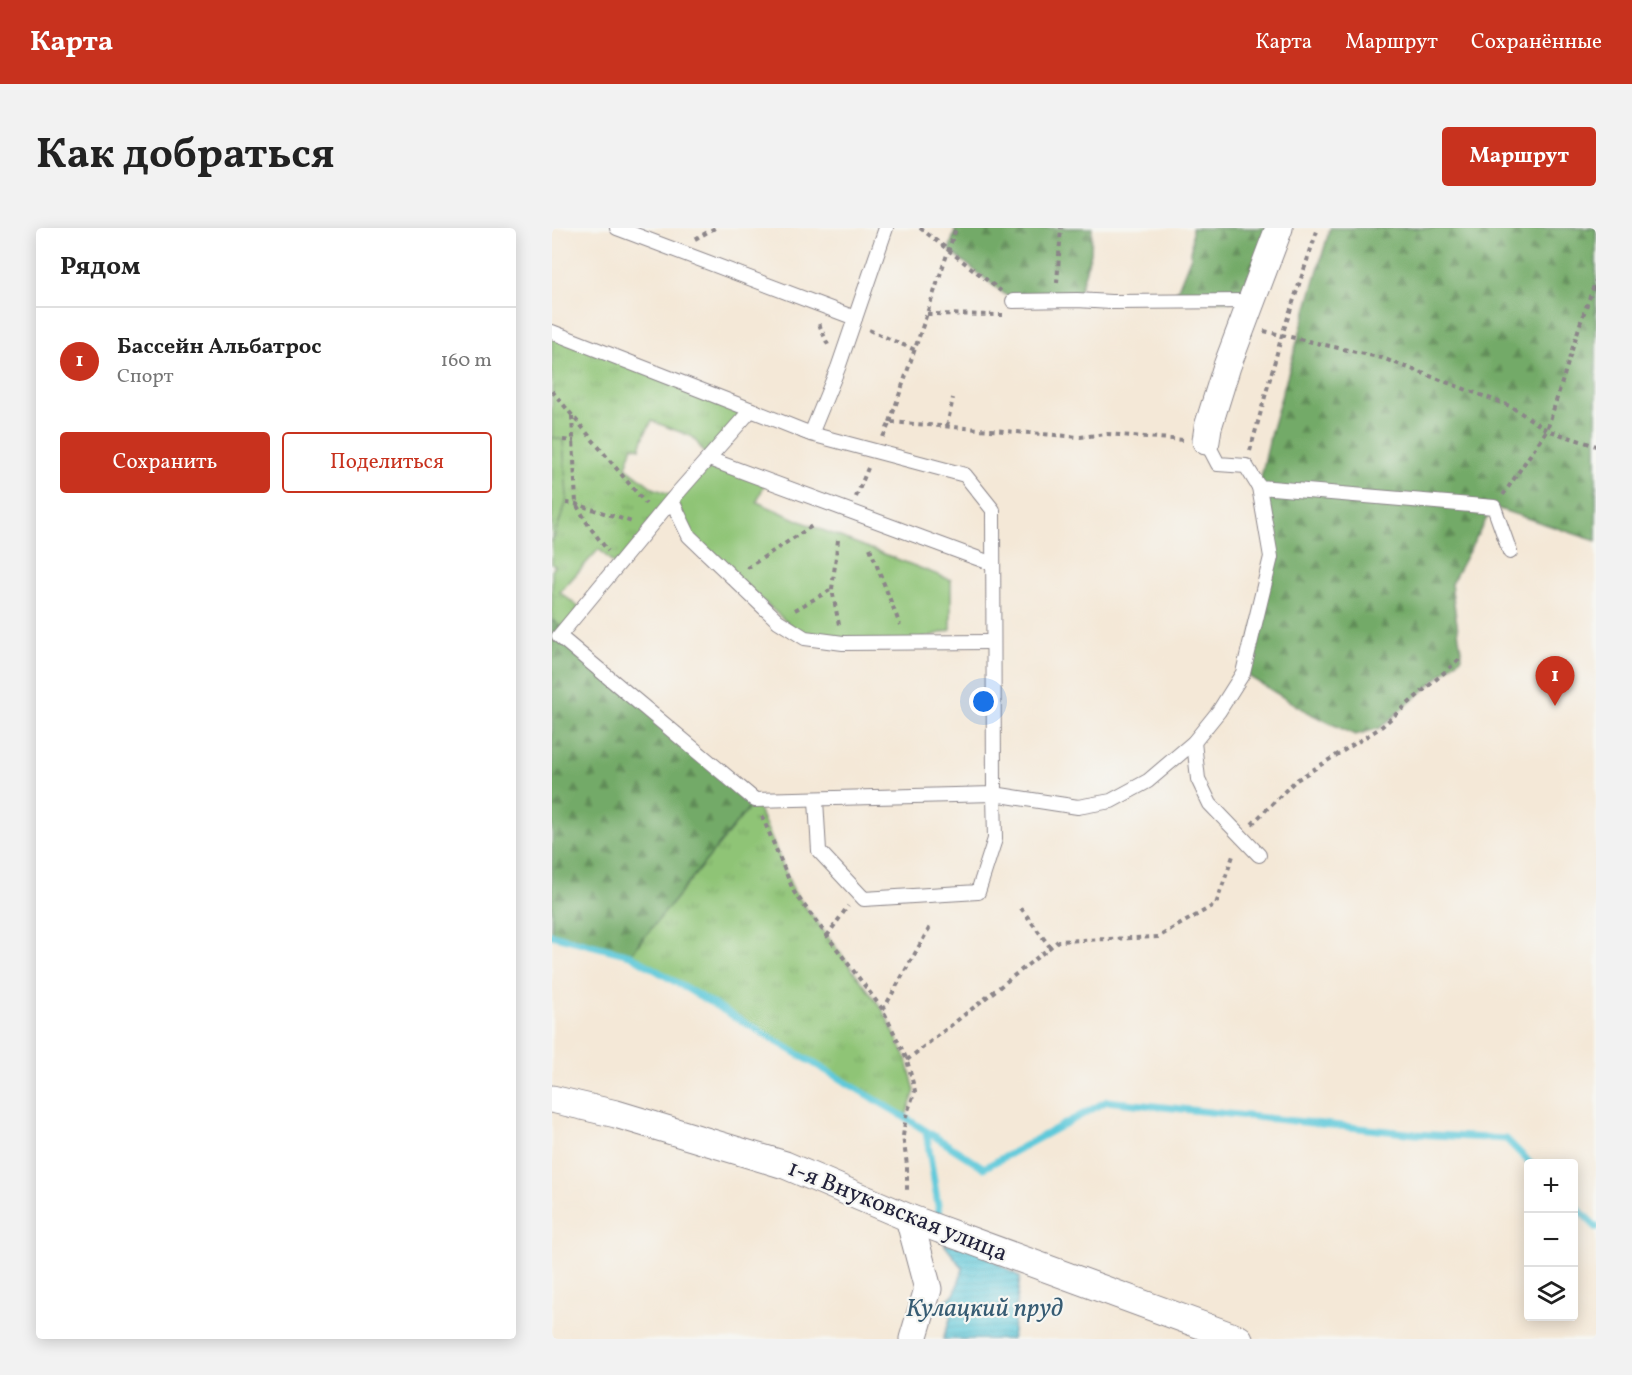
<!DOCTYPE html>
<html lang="ru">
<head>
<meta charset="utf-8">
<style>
	body { margin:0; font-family:Vollkorn,serif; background:#f2f2f2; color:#222 }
	.controls { position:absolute; right:18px; bottom:18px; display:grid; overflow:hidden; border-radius:6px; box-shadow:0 3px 15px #0003 }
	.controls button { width:54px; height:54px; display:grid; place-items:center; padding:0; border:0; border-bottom:2px solid #e0e0e0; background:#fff; color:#222; font:30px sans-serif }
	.you { position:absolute; left:432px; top:474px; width:21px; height:21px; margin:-15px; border:4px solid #fff; border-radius:50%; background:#1a73e8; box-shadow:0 0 0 9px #1a73e833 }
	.badge { display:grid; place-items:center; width:39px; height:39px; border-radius:50%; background:#c8321e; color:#fff; font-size:20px; font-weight:700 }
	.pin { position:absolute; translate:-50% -50px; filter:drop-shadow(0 2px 3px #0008) }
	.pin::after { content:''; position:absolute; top:32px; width:21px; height:18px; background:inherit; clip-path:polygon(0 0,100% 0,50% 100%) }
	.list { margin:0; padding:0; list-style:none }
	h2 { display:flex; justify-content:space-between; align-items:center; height:78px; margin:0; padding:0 24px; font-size:26px }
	h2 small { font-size:20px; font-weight:400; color:#767676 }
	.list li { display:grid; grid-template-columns:39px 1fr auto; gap:18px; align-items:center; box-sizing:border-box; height:108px; padding:0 24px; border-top:2px solid #e0e0e0 }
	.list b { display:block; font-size:22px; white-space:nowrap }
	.list p { margin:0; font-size:20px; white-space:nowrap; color:#767676 }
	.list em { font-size:20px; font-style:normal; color:#767676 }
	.actions { display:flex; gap:12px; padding:18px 24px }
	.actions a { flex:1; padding:14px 0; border:2px solid #c8321e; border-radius:6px; text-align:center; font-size:21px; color:#c8321e }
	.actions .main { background:#c8321e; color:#fff }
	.icon { flex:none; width:33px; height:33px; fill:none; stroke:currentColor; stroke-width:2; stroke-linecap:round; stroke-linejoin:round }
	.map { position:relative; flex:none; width:1044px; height:1111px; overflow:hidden; border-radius:6px }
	header { display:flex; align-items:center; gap:36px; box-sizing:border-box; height:84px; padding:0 30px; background:#c8321e; color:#fff }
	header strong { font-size:28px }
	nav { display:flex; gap:33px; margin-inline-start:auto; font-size:21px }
	.intro { display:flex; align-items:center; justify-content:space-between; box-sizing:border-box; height:144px; padding:0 36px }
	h1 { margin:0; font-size:42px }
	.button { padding:15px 27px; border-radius:6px; background:#c8321e; color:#fff; font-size:21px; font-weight:700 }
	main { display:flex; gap:36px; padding:0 36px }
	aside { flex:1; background:#fff; border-radius:6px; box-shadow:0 3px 15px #0003 }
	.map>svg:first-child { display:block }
	.grass { fill:url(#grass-tufts); stroke:#587358; stroke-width:1.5 }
	.forest { fill:url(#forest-firs); stroke:#4a6651; stroke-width:1.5 }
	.park { fill:#8fc476; stroke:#587358; stroke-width:1.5 }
	.water { fill:url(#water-rules); stroke:#40768a; stroke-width:1.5 }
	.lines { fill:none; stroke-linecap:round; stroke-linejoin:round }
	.stream { stroke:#5fc9da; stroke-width:7 }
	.service-casing { stroke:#8b8589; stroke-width:16 }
	.minor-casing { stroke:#8b8589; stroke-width:29 }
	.path { stroke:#8b8589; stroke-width:4; stroke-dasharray:4.5 4.5; stroke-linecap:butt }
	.service { stroke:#fff; stroke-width:14 }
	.minor { stroke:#fff; stroke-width:27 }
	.labels { text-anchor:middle; stroke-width:4.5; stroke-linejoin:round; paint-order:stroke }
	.street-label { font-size:24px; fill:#22223b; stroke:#f6f6f2 }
	.water-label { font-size:26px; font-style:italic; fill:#375c73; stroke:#f6f6f2 }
</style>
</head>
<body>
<header>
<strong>Карта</strong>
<nav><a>Карта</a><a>Маршрут</a><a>Сохранённые</a></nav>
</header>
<div class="intro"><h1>Как добраться</h1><a class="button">Маршрут</a></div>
<main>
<aside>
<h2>Рядом<small></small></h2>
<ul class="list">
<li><span class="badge">1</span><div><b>Бассейн Альбатрос</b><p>Спорт</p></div><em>160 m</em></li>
</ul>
<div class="actions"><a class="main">Сохранить</a><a>Поделиться</a></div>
</aside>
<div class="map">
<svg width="1044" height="1111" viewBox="0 0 1044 1111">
	<defs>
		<pattern id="grass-tufts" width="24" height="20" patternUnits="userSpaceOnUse" patternTransform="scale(1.5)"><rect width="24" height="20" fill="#8fc476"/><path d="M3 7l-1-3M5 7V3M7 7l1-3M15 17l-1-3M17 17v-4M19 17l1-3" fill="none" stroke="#7ba867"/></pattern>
		<pattern id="forest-firs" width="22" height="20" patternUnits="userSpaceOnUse" patternTransform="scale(1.5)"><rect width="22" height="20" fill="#73aa67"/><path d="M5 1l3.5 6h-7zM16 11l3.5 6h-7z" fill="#5e8a56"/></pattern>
		<pattern id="water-rules" width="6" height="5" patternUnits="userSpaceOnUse" patternTransform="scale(1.5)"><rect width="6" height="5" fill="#5fc9da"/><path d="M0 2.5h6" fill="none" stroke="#52acbc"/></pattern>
	</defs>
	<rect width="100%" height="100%" fill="#f6f6f2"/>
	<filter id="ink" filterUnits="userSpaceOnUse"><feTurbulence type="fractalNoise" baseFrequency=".0167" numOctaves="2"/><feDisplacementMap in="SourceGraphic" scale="12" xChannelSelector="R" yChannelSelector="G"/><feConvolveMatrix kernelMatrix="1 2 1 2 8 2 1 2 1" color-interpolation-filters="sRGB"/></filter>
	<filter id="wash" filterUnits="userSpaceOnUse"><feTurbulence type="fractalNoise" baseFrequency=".008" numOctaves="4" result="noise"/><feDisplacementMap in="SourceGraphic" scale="24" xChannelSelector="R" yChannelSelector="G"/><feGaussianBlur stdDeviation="1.35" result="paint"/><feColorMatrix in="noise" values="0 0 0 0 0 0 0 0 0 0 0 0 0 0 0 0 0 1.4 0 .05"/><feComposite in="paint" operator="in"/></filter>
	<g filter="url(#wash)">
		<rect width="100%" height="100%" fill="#f4e8d7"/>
		<g class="grass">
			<path d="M0 104 198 181 157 231 141 209 100 193 93 205 88 220 81 218 74 239 101 260 123 268 65 339 47 321 8 364 29 381 13 401 0 392V343L3 338 0 336V314L14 275 15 268 0 209Z"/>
			<path d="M203 572 242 664 331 782 355 832 363 863 354 888 78 727Z"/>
		</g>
		<g class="forest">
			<path d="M404 0H540L539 25 525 72 461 73 397 22Z"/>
			<path d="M640 0H727L700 73H621L639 28Z"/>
			<path d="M778 0H1044V313L941 279 899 356 910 429 828 500 803 507 757 485 691 445 719 329 707 259 719 204Z"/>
			<path d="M0 392 13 401 8 408 203 572 78 727 0 707Z"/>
		</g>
		<g class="park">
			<path d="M0 209 11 212 15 268 14 275 0 314Z"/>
			<path d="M157 231 214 252 205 274 260 298 399 352V402L355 415 253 410 137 308 123 268Z"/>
		</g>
		<path class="water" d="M392 1016 419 1019 468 1049 460 1111H391L399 1088 388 1078 403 1065 411 1041Z"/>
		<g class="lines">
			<g class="stream">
				<path d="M0 707 78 727 346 885 432 940 555 873 863 906 954 911 979 936"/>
				<path d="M374 903 389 996"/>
				<path d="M1022 977 1044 999"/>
			</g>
		</g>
	</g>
	<g filter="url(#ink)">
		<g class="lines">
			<defs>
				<g id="service">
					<path d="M65 0 303 90"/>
					<path d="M461 73 525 72 559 74 700 73"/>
					<path d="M0 104 205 184"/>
					<path d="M199 182 259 206 413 247 441 282 442 566 203 572 7 408 123 268Z"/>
					<path d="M251 203 259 206 286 140 334 0"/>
					<path d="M654 213 666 236 694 238 707 259 942 279 958 324"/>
					<path d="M157 231 441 336"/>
					<path d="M120 273 137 308 226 393 253 410 291 415 440 414"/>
					<path d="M642 514 646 551 658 576 707 627"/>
					<path d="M264 572 267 623 312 671 426 664 443 611 442 566 526 579 559 573 596 553 642 514 667 483 691 445 719 329 707 259"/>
				</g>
				<g id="minor">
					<path d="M654 213 656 199 675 138 727 0"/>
					<path d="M0 871 64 886 233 937 357 990 687 1111"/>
					<path d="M357 990 376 1061 361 1111"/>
				</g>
			</defs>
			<use href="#service" class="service-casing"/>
			<use href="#minor" class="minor-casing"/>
			<g class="path">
				<path d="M368 0 449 63"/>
				<path d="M143 11 163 0"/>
				<path d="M505 55 509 0"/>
				<path d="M375 86 451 87"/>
				<path d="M267 96 276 117"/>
				<path d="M317 102 363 122"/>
				<path d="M712 103 830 130 958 178 995 202 1044 218"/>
				<path d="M0 163 94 276"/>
				<path d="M20 188 24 276 37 298 56 323"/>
				<path d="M338 194 404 0"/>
				<path d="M395 198 401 170"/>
				<path d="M331 209 338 194 528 209 555 206 632 212"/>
				<path d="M11 212 22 213"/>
				<path d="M698 223 730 107 766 0"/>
				<path d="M951 267 995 202 1029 93 1044 52"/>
				<path d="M304 269 316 240"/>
				<path d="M14 275 24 276 80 294"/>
				<path d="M286 312 280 361 287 397"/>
				<path d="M318 320 348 397"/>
				<path d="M195 340 260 298"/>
				<path d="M243 382 280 361"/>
				<path d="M210 588 242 664 331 782 355 832 363 863 354 888 351 908 355 937V962"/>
				<path d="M700 596 743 553 828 500 910 429"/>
				<path d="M469 680 498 719"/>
				<path d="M275 708 296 678"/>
				<path d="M331 782 379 697"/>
				<path d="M355 832 506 713 606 709 664 676 682 625"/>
			</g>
			<use href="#service" class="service"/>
			<use href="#minor" class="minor"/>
		</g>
	</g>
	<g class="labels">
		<g class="street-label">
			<text transform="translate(346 982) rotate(22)" y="8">1-я Внуковская улица</text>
		</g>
		<g class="water-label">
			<text x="432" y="1088">Кулацкий пруд</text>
		</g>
	</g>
</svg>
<div class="controls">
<button>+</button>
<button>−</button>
<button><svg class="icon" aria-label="layers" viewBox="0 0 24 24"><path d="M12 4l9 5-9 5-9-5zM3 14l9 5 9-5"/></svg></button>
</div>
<div class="you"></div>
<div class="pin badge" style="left:1003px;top:478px">1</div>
</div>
</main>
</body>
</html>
